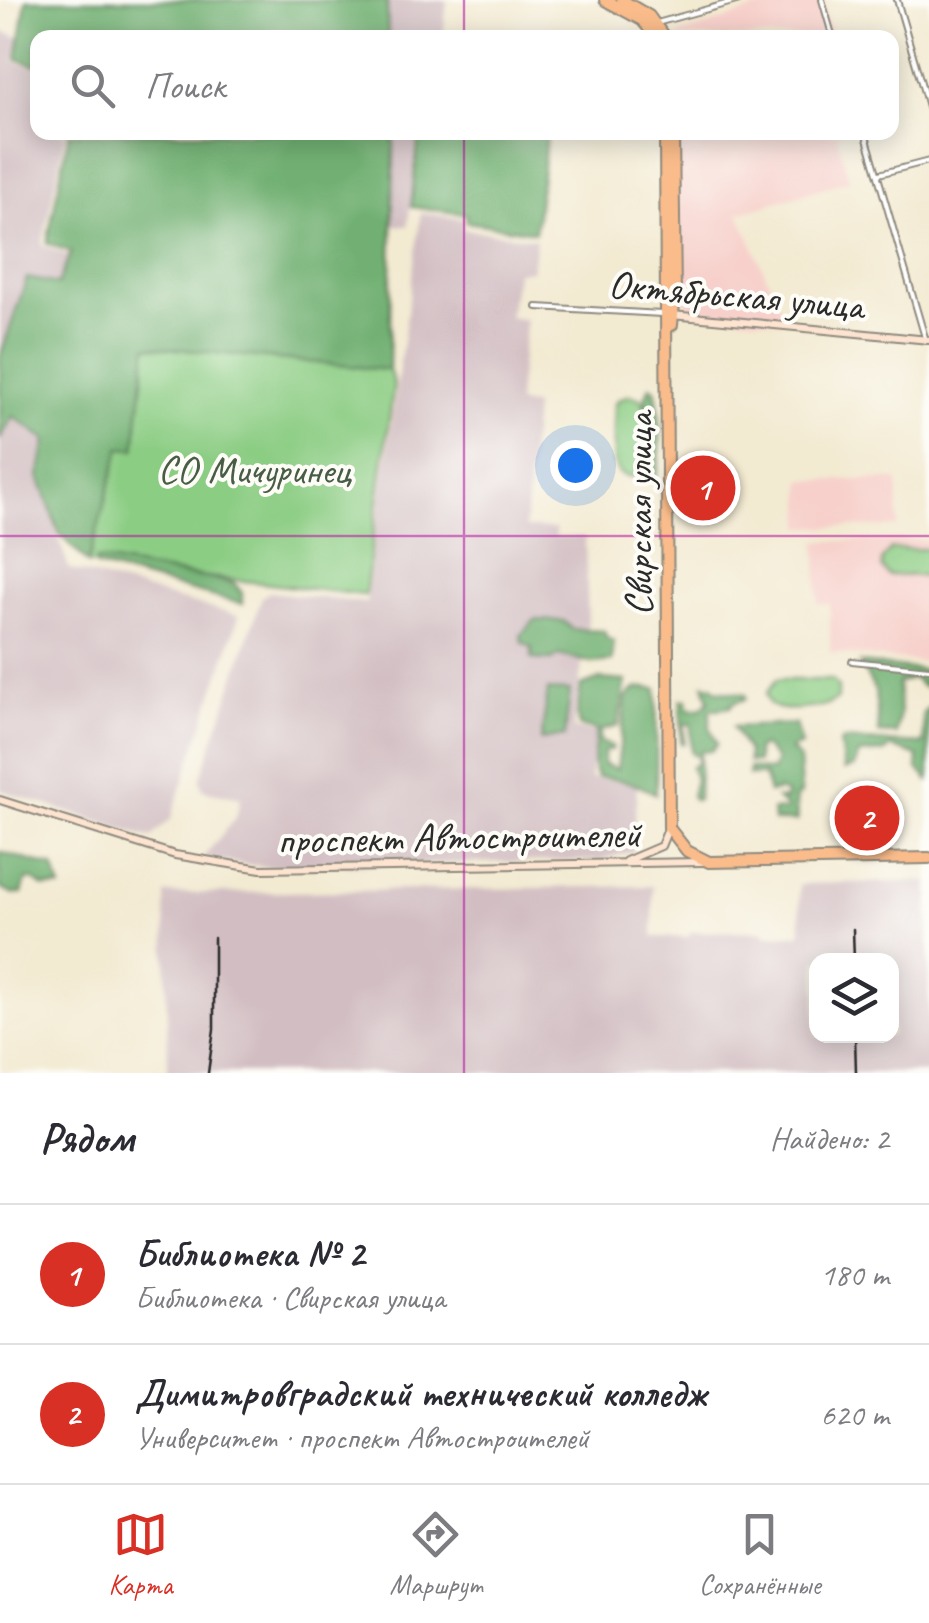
<!DOCTYPE html>
<html lang="ru">
<head>
<meta charset="utf-8">
<style>
	body { margin:0; font-family:Caveat,sans-serif; background:#f2f2f3; color:#2b2b33 }
	.controls { position:absolute; right:30px; bottom:30px; display:grid; overflow:hidden; border-radius:20px; box-shadow:0 5px 25px #0003 }
	.controls button { width:90px; height:90px; display:grid; place-items:center; padding:0; border:0; border-bottom:2px solid #e1e1e2; background:#fff; color:#2b2b33; font:50px sans-serif }
	.you { position:absolute; left:575px; top:465px; width:35px; height:35px; margin:-25px; border:8px solid #fff; border-radius:50%; background:#1a73e8; box-shadow:0 0 0 15px #1a73e833 }
	.badge { display:grid; place-items:center; width:65px; height:65px; border-radius:50%; background:#d93025; color:#fff; font-size:32px; font-weight:700 }
	.pin { position:absolute; translate:-50% -50%; border:5px solid #fff; box-shadow:0 2px 10px #0006 }
	.list { margin:0; padding:0; list-style:none }
	h2 { display:flex; justify-content:space-between; align-items:center; height:130px; margin:0; padding:0 40px; font-size:42px }
	h2 small { font-size:32px; font-weight:400; color:#7c7c81 }
	.list li { display:grid; grid-template-columns:65px 1fr auto; gap:30px; align-items:center; box-sizing:border-box; height:140px; padding:0 40px; border-top:2px solid #e1e1e2 }
	.list b { display:block; font-size:38px; white-space:nowrap }
	.list p { margin:0; font-size:32px; white-space:nowrap; color:#7c7c81 }
	.list em { font-size:32px; font-style:normal; color:#7c7c81 }
	.icon { flex:none; width:55px; height:55px; fill:none; stroke:currentColor; stroke-width:2; stroke-linecap:round; stroke-linejoin:round }
	.map { position:relative; flex:none; width:929px; height:1073px; overflow:hidden }
	.search { position:absolute; background:#fff; box-shadow:0 5px 25px #0003; left:30px; right:30px; top:30px; height:110px; display:flex; align-items:center; gap:25px; box-sizing:border-box; padding:0 35px; border-radius:20px; color:#7c7c81; font-size:38px }
	.sheet { height:410px; background:#fff }
	nav { display:flex; justify-content:space-around; align-items:center; box-sizing:border-box; height:140px; border-top:2px solid #e1e1e2; background:#fff; font-size:28px; color:#7c7c81 }
	nav a { display:grid; justify-items:center; gap:5px }
	nav .on { color:#d93025 }
	.map>svg:first-child { display:block }
	.built { fill:#f7d0cb }
	.industrial { fill:#d2bec2; fill-rule:evenodd }
	.green { fill:#8ccd84; stroke:#5c7c58; stroke-width:2.5 }
	.forest { fill:#71b072; stroke:#4e6e4e; stroke-width:2.5 }
	.lines { fill:none; stroke-linecap:round; stroke-linejoin:round }
	.street-casing { stroke:#8f8a7e; stroke-width:8 }
	.secondary-casing { stroke:#8f8a7e; stroke-width:10 }
	.highway-casing { stroke:#8f8a7e; stroke-width:14 }
	.street { stroke:#fff; stroke-width:4 }
	.secondary { stroke:#fde4d1; stroke-width:6 }
	.highway { stroke:#fabc8b; stroke-width:10 }
	.rail { stroke:#2b2b2b; stroke-width:2.5 }
	.grid { fill:none; stroke:#b5179e; stroke-width:2.5; stroke-opacity:0.55 }
	.labels { text-anchor:middle; stroke-width:8; stroke-linejoin:round; paint-order:stroke }
	.street-label { font-size:40px; fill:#2b2b2b; stroke:#fdfcf7 }
	.park-label { font-size:40px; fill:#485c46; stroke:#fdfcf7 }
</style>
</head>
<body>
<div class="map">
<svg width="929" height="1073" viewBox="0 0 929 1073">
	<rect width="100%" height="100%" fill="#fdfcf7"/>
	<filter id="ink" filterUnits="userSpaceOnUse"><feTurbulence type="fractalNoise" baseFrequency=".01" numOctaves="2"/><feDisplacementMap in="SourceGraphic" scale="20" xChannelSelector="R" yChannelSelector="G"/><feConvolveMatrix kernelMatrix="1 2 1 2 8 2 1 2 1" color-interpolation-filters="sRGB"/></filter>
	<filter id="wash" filterUnits="userSpaceOnUse"><feTurbulence type="fractalNoise" baseFrequency=".0048" numOctaves="4" result="noise"/><feDisplacementMap in="SourceGraphic" scale="40" xChannelSelector="R" yChannelSelector="G"/><feGaussianBlur stdDeviation="2.25" result="paint"/><feColorMatrix in="noise" values="0 0 0 0 0 0 0 0 0 0 0 0 0 0 0 0 0 1.4 0 .05"/><feComposite in="paint" operator="in"/></filter>
	<g filter="url(#wash)">
		<rect width="100%" height="100%" fill="#f3ead2"/>
		<g class="built">
			<path d="M783 0H819L833 37 671 38Z"/>
			<path d="M676 133H843L837 135 849 180 739 213 786 322 701 313 684 301 678 223Z"/>
			<rect x="802" y="480" width="96" height="47"/>
			<path d="M929 540V663L830 652V604H818L817 541Z"/>
		</g>
		<g class="industrial">
			<path d="M387 0H447L443 37H389Z"/>
			<path d="M0 31 20 38 14 61 37 69 38 132 66 133 42 245 68 255 58 283 26 277 0 354Z"/>
			<path d="M393 133H417L408 226 392 225Z"/>
			<path d="M421 213 464 219 463 229 536 239 532 270 517 272 509 317 526 320 517 404 534 406 525 528 555 529 556 537H585L588 620 573 729 595 732 590 778 637 785 633 851 599 860 268 867 202 859 236 817 241 798 203 790 200 780 262 597 270 592 366 603Z"/>
			<path d="M0 408 45 441 38 477 69 569 239 616 171 819 151 838 0 790Z"/>
			<path d="M929 881V1073H168L165 894 653 886V937H689L690 932 765 931V935L801 934 799 884ZM816 961H892V1036H816Z"/>
		</g>
		<g class="green">
			<path d="M146 346 389 370 394 384 365 595 88 563 120 448 135 449Z"/>
			<path d="M629 395 641 399 645 407V467C638 477 629 479 619 473L614 462V408L616 401Z"/>
			<path d="M891 549H929V576L888 575 882 568V560Z"/>
			<path d="M776 680H832L838 687V698C830 708 788 712 775 707 767 704 768 700 766 694Z"/>
		</g>
		<g class="forest">
			<path d="M26 0H387L388 37 38 38 37 66 17 59Z"/>
			<path d="M69 133 393 132 394 148 389 370 147 346 135 449 120 448 88 563 59 533 39 477 46 440 13 416 0 440V357L27 278 58 284 71 252 47 243Z"/>
			<path d="M419 133H547L535 232 466 222V214L411 207Z"/>
			<path d="M650 386 655 389C661 414 663 455 655 480L648 476 647 465 645 398Z"/>
			<path d="M96 559 234 583 242 593V604L97 566Z"/>
			<path d="M535 620 564 621 572 629 604 631 607 639 614 641 612 661 592 663 559 655 552 660 532 659V648L522 642 521 635Z"/>
			<path d="M860 663 929 671V685L923 687 913 678 898 683 900 712 896 734 879 733 875 691Z"/>
			<path d="M600 679 626 681 618 726 600 731V742L612 746 611 750 604 751 603 764 617 769 626 698C635 685 643 687 657 689L656 794C633 782 624 780 597 777L593 766 596 730 579 726 577 716 581 686Z"/>
			<path d="M704 684 713 686 716 690 745 694 746 699 733 703 730 707 710 710V728L717 744 711 751H700L698 799 695 800 691 796 695 779 691 767 698 763V757L691 753V724H684V743H681V700H687L688 709H700L709 701Z"/>
			<path d="M548 690 570 691 565 736 541 740Z"/>
			<path d="M929 707V781L917 768 918 756 891 747 885 752 859 754 854 767 844 770 840 743 843 740 924 744 923 713Z"/>
			<path d="M795 724 801 745 790 749 799 758 801 794 796 796 797 821H774L773 810 785 811 787 808 777 799H785L787 795 780 790 769 793 764 775H749V768L772 771 776 760 764 746 757 748V762H748V752L733 727Z"/>
			<path d="M0 852 53 867 61 888 44 887 33 880H26L22 894H12L0 888Z"/>
		</g>
	</g>
	<g filter="url(#ink)">
		<g class="lines">
			<defs>
				<g id="street">
					<path d="M822 0 833 38"/>
					<path d="M897 0 929 110"/>
					<path d="M657 23 740 0"/>
					<path d="M865 132 926 341"/>
					<path d="M879 174 929 161"/>
					<path d="M537 307 662 314"/>
					<path d="M852 661 929 669"/>
				</g>
				<g id="secondary">
					<path d="M672 315 929 340"/>
					<path d="M0 800 175 855 261 869 703 862"/>
					<path d="M626 861 661 846 668 829"/>
				</g>
				<g id="highway">
					<path d="M605 0 642 20 657 38"/>
					<path d="M622 0 649 16 665 38"/>
					<path d="M665 132 669 828 687 851 709 862 929 858"/>
					<path d="M672 325 675 294 673 132"/>
				</g>
			</defs>
			<use href="#street" class="street-casing"/>
			<use href="#secondary" class="secondary-casing"/>
			<use href="#highway" class="highway-casing"/>
			<use href="#street" class="street"/>
			<use href="#secondary" class="secondary"/>
			<use href="#highway" class="highway"/>
			<g class="rail">
				<path d="M853 929 854 961"/>
				<path d="M855 1036 856 1073"/>
				<path d="M208 1073 214 1029V938"/>
			</g>
		</g>
	</g>
	<path class="grid" d="M464 0V38M464 132V1073M0 536H929"/>
	<g class="labels">
		<g class="street-label">
			<text transform="translate(736 294) rotate(5)" y="14">Октябрьская улица</text>
			<text transform="translate(638 514) rotate(-90)" y="14">Свирская улица</text>
			<text transform="translate(459 836) rotate(-1)" y="14">проспект Автостроителей</text>
		</g>
		<g class="park-label">
			<text x="254" y="483">СО Мичуринец</text>
		</g>
	</g>
</svg>
<div class="controls">
<button><svg class="icon" aria-label="layers" viewBox="0 0 24 24"><path d="M12 4l9 5-9 5-9-5zM3 14l9 5 9-5"/></svg></button>
</div>
<div class="you"></div>
<div class="pin badge" style="left:703px;top:488px">1</div>
<div class="pin badge" style="left:867px;top:818px">2</div>
<div class="search"><svg class="icon" aria-label="search" viewBox="0 0 24 24"><circle cx="10" cy="10" r="6"/><path d="M15 15l6 6"/></svg>Поиск</div>
</div>
<section class="sheet">
<h2>Рядом<small>Найдено: 2</small></h2>
<ul class="list">
<li><span class="badge">1</span><div><b>Библиотека № 2</b><p>Библиотека · Свирская улица</p></div><em>180 m</em></li>
<li><span class="badge">2</span><div><b>Димитровградский технический колледж</b><p>Университет · проспект Автостроителей</p></div><em>620 m</em></li>
</ul>
</section>
<nav>
<a class="on"><svg class="icon" aria-label="map" viewBox="0 0 24 24"><path d="M3 6l6-2 6 2 6-2v14l-6 2-6-2-6 2zM9 4v14M15 6v14"/></svg>Карта</a>
<a><svg class="icon" aria-label="directions" viewBox="0 0 24 24"><path d="M12 3l9 9-9 9-9-9zM9 14v-3h6M13 9l2 2-2 2"/></svg>Маршрут</a>
<a><svg class="icon" aria-label="saved" viewBox="0 0 24 24"><path d="M7 4h10v16l-5-4-5 4z"/></svg>Сохранённые</a>
</nav>
</body>
</html>
